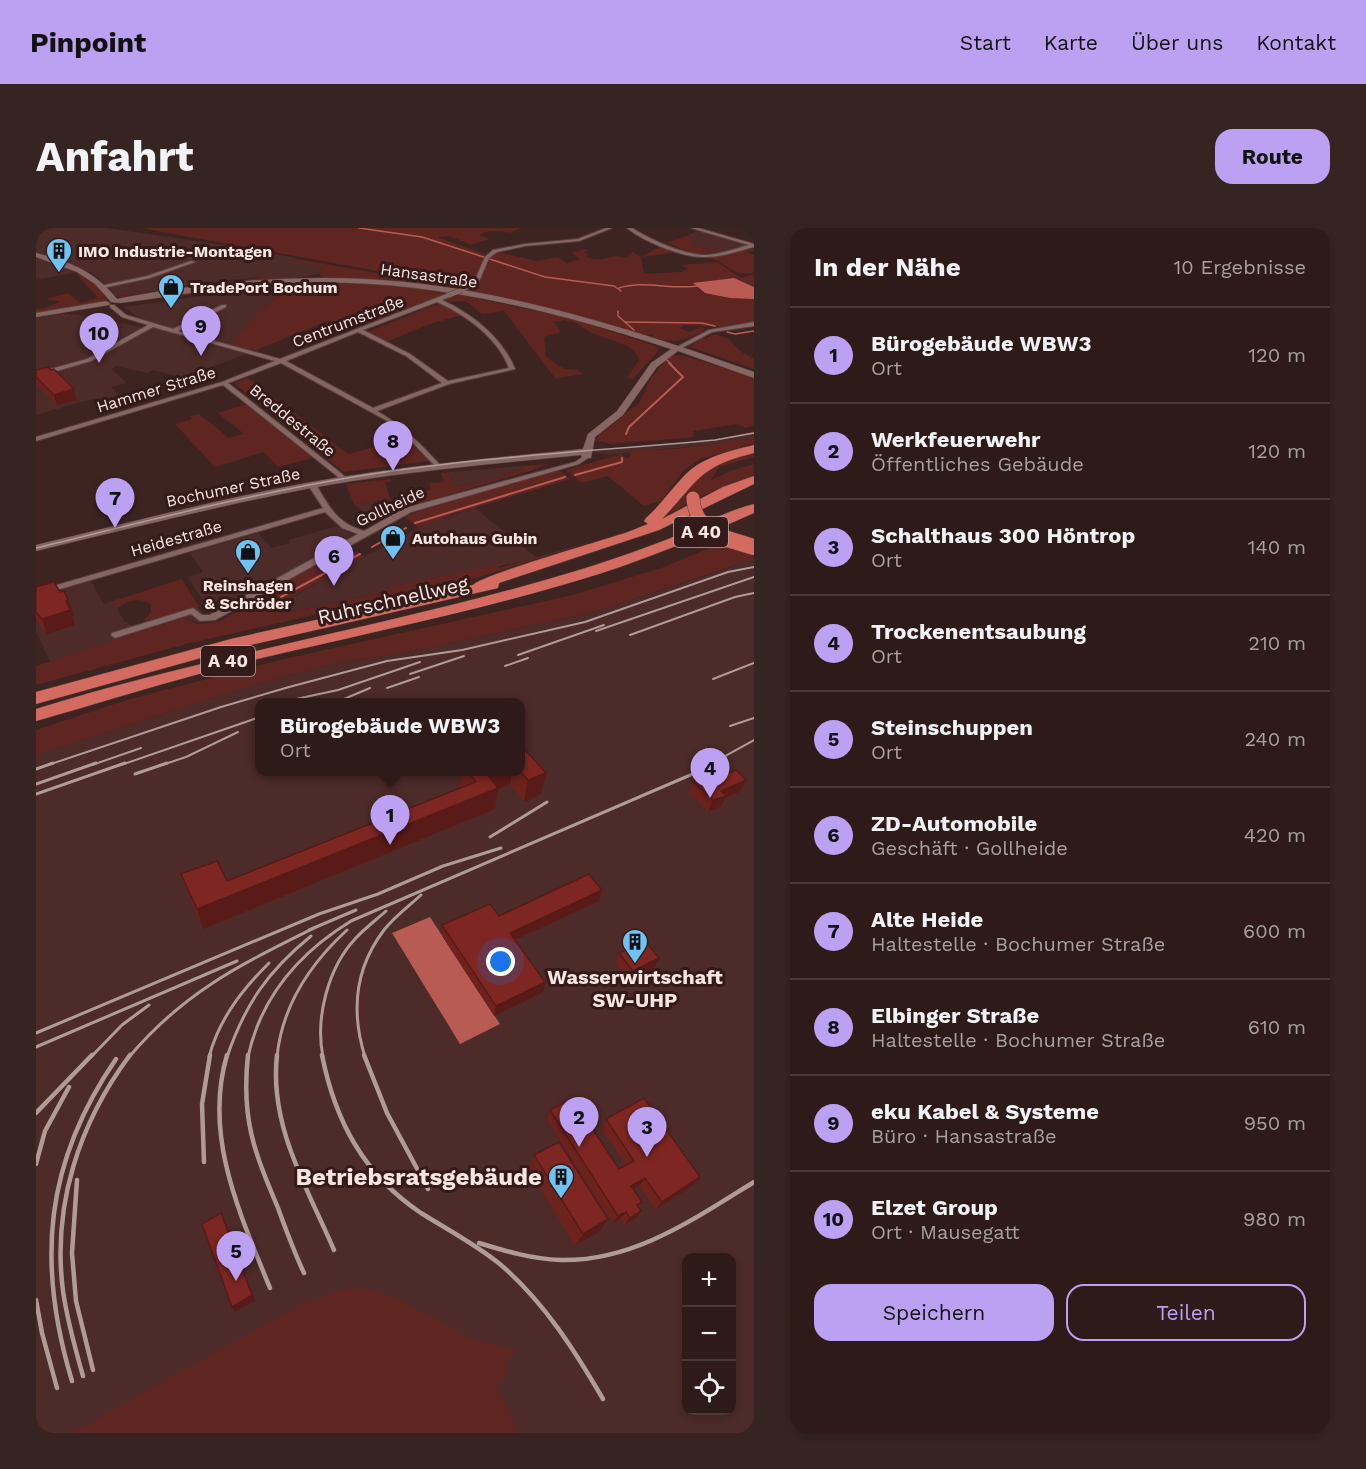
<!DOCTYPE html>
<html lang="de">
<head>
<meta charset="utf-8">
<style>
	body { margin:0; font-family:"Work Sans",sans-serif; background:#362422; color:#f1f3f6 }
	.controls { position:absolute; right:18px; bottom:18px; display:grid; overflow:hidden; border-radius:12px; box-shadow:0 3px 9px #0003 }
	.controls button { width:54px; height:54px; display:grid; place-items:center; padding:0; border:0; border-bottom:2px solid #493938; background:#2e1b19; color:#f1f3f6; font:30px sans-serif }
	.you { position:absolute; left:465px; top:734px; width:21px; height:21px; margin:-15px; border:4px solid #fff; border-radius:50%; background:#1a73e8; box-shadow:0 0 0 9px #1a73e833 }
	.badge { display:grid; place-items:center; width:39px; height:39px; border-radius:50%; background:#bca0f2; color:#111; font-size:20px; font-weight:700 }
	.pin { position:absolute; translate:-50% -50px; filter:drop-shadow(0 2px 3px #0008) }
	.pin::after { content:''; position:absolute; top:32px; width:21px; height:18px; background:inherit; clip-path:polygon(0 0,100% 0,50% 100%) }
	.popup { position:absolute; left:219px; top:470px; width:270px; height:78px; box-sizing:border-box; display:grid; place-content:center; border-radius:12px; background:#2e1b19; filter:drop-shadow(0 2px 4px #0005); font-size:20px; white-space:nowrap; color:#a7a1a2 }
	.popup b { font-size:22px; color:#f1f3f6 }
	.popup::after { content:''; position:absolute; left:50%; top:100%; margin-left:-12px; border:12px solid transparent; border-top-color:#2e1b19 }
	.list { margin:0; padding:0; list-style:none }
	h2 { display:flex; justify-content:space-between; align-items:center; height:78px; margin:0; padding:0 24px; font-size:26px }
	h2 small { font-size:20px; font-weight:400; color:#a7a1a2 }
	.list li { display:grid; grid-template-columns:39px 1fr auto; gap:18px; align-items:center; box-sizing:border-box; height:96px; padding:0 24px; border-top:2px solid #493938 }
	.list b { display:block; font-size:22px; white-space:nowrap }
	.list p { margin:0; font-size:20px; white-space:nowrap; color:#a7a1a2 }
	.list em { font-size:20px; font-style:normal; color:#a7a1a2 }
	.actions { display:flex; gap:12px; padding:18px 24px }
	.actions a { flex:1; padding:14px 0; border:2px solid #bca0f2; border-radius:18px; text-align:center; font-size:21px; color:#bca0f2 }
	.actions .main { background:#bca0f2; color:#111 }
	.icon { flex:none; width:33px; height:33px; fill:none; stroke:currentColor; stroke-width:2; stroke-linecap:round; stroke-linejoin:round }
	.map { position:relative; flex:none; width:718px; height:1205px; overflow:hidden; border-radius:18px }
	header { display:flex; align-items:center; gap:36px; box-sizing:border-box; height:84px; padding:0 30px; background:#bca0f2; color:#111 }
	header strong { font-size:28px }
	nav { display:flex; gap:33px; margin-inline-start:auto; font-size:21px }
	.intro { display:flex; align-items:center; justify-content:space-between; box-sizing:border-box; height:144px; padding:0 36px }
	h1 { margin:0; font-size:42px }
	.button { padding:15px 27px; border-radius:18px; background:#bca0f2; color:#111; font-size:21px; font-weight:700 }
	main { display:flex; gap:36px; padding:0 36px }
	aside { flex:1; background:#2e1b19; border-radius:18px; box-shadow:0 3px 9px #0003 }
	.map>svg:first-child { display:block }
	.built { fill:#4c2b28; fill-rule:evenodd }
	.green { fill:#5f2521 }
	.water { fill:#b85b53 }
	.lines { fill:none; stroke-linecap:round; stroke-linejoin:round }
	.stream-far1 { stroke:#b85b53; stroke-width:1.5 }
	.stream { stroke:#b85b53; stroke-width:2 }
	.street-casing { stroke:#57403e; stroke-width:2 }
	.secondary-casing { stroke:#57403e; stroke-width:1 }
	.highway-casing { stroke:#57403e; stroke-width:1 }
	.street { fill:#856662; fill-rule:evenodd }
	.secondary { fill:#856662; fill-rule:evenodd }
	.highway { fill:#d46b61; fill-rule:evenodd }
	.tram { stroke:#b19b98; stroke-width:1.5 }
	.rail-far2 { stroke:#b19b98; stroke-width:2 }
	.rail-far1 { stroke:#b19b98; stroke-width:3 }
	.rail { stroke:#b19b98; stroke-width:4.5 }
	.street-bridge-casing { stroke:#57403e; stroke-width:6; stroke-linecap:butt }
	.highway-bridge-far1-casing { stroke:#57403e; stroke-width:14; stroke-linecap:butt }
	.highway-bridge-casing { stroke:#57403e; stroke-width:17; stroke-linecap:butt }
	.street-bridge { stroke:#856662; stroke-width:5 }
	.highway-bridge-far1 { stroke:#d46b61; stroke-width:13 }
	.highway-bridge { stroke:#d46b61; stroke-width:16 }
	.wall { fill:#6c221d }
	.shaded-wall { fill:#581b18 }
	.building { fill:#7e2722; stroke:#581b18; stroke-width:1.5 }
	.labels { text-anchor:middle; stroke-width:6; stroke-linejoin:round; paint-order:stroke }
	.far-poi-label { font-size:16px; font-weight:bold; fill:#f7e5e2; stroke:#341a18; text-anchor:start }
	.far-street-label { font-size:16px; fill:#f7e5e2; stroke:#341a18 }
	.shield { fill:#341a18; stroke:#bca8a5; stroke-width:1.5 }
	.shield-label { font-size:18px; font-weight:bold; fill:#f7e5e2 }
	.street-label { font-size:20px; fill:#f7e5e2; stroke:#341a18 }
	.poi-label { font-size:20px; font-weight:bold; fill:#f7e5e2; stroke:#341a18 }
	.near-poi-label { font-size:24px; font-weight:bold; fill:#f7e5e2; stroke:#341a18; text-anchor:end }
</style>
</head>
<body>
<header>
<strong>Pinpoint</strong>
<nav><a>Start</a><a>Karte</a><a>Über uns</a><a>Kontakt</a></nav>
</header>
<div class="intro"><h1>Anfahrt</h1><a class="button">Route</a></div>
<main>
<div class="map">
<svg width="718" height="1205" viewBox="0 0 718 1205">
	<rect width="100%" height="100%" fill="#3e2421"/>
	<g class="built">
		<path d="M0 0H71L193 18 260 30 254 32 290 39 283 46 265 49H229L192 52 80 69 74 60 55 44H41L0 52Z"/>
		<path d="M664 2 712 14 716 17 692 23 657 19 653 15 658 11 650 8Z"/>
		<path d="M252 56 243 68 219 87 208 104 195 118 215 124 147 150 118 142 111 145 80 138 75 141 91 155 75 159 83 168 68 172 66 170 49 173 0 187V89L23 85 44 87 105 99 114 98 88 79Z"/>
		<path d="M718 203V210L692 215 568 227 573 225 560 226 559 223 678 212Z"/>
		<path d="M488 238 486 242 467 247V249L420 259 412 244Z"/>
		<path d="M354 271 366 281 338 293 318 276Z"/>
		<path d="M439 280 501 330 243 387 241 378 328 329 388 297Z"/>
		<path d="M301 298 316 307 176 387 152 349 167 344 153 325 222 305 235 320 254 315 252 312Z"/>
		<path d="M703 332H718V1205H0V527L221 456 301 435 373 424 558 384 699 338 696 335ZM224 474H484V544H224ZM650 1030H696V1182H650Z"/>
		<path d="M55 353 68 376 77 373 88 393 98 399 161 379 171 389 162 395 148 390 14 434 0 403V369Z"/>
	</g>
	<g class="green">
		<path d="M105 0H484L474 5C465 2 450 2 443 7L454 11 435 17 413 8 401 9 448 26 447 31H443L447 32 439 53 430 59Z"/>
		<path d="M650 8 659 11 654 15 657 19 692 23 660 26 631 15Z"/>
		<path d="M629 16 653 27 644 24 605 29 608 46 645 44 651 41 645 37 681 34 705 50 718 46V59L697 50 657 56 667 64 718 71V95L680 99 648 97 644 100 653 104 665 99 669 101C652 113 635 116 616 109L617 107 615 106 611 108 539 88 424 64 443 55 455 29 462 24 500 33 522 29 531 35 544 31 536 25 549 21 552 23 548 24 552 27 550 29C571 36 572 24 591 30L596 24 605 29Z"/>
		<path d="M718 21V23L710 24 718 27V45C696 49 692 35 674 30 667 28 661 32 655 29Z"/>
		<path d="M260 31 427 60 419 64 288 51 283 46 289 39 252 32Z"/>
		<path d="M41 44 62 58 71 72 0 85V81L9 80 24 74 10 71 32 65 44 75 62 70 40 45Z"/>
		<path d="M229 49H265L85 71 80 69Z"/>
		<path d="M290 52 357 57 415 65 322 101 291 93 220 122 194 118 206 103 208 104 219 87 243 68 252 55 93 74 209 57Z"/>
		<path d="M420 66 534 90 620 118 623 122 597 151 591 150 603 132 599 123 592 118 553 104 542 96 528 92 518 94 525 104 508 109 510 128C519 136 529 144 541 141L547 146 519 150 468 83 446 86 430 73 414 74 409 71Z"/>
		<path d="M401 76 415 80 425 87 391 97 350 114 332 104Z"/>
		<path d="M679 106 693 111 704 123 718 131V141L654 119 664 112Z"/>
		<path d="M646 127 718 149V197L710 200 702 196 657 203 658 209 650 210 574 216 559 212 565 204 576 197 604 174 614 151 634 128Z"/>
		<path d="M212 150 312 226 371 211 393 233 308 244 198 155Z"/>
		<path d="M211 176 277 230 242 239 228 224 179 239 139 196 156 191 154 188 163 186 193 210 208 206 182 185Z"/>
		<path d="M718 210V215L665 231 648 242 625 273 608 278 572 248 546 255 530 242 585 226 590 230 594 229V225L597 223 640 221Z"/>
		<path d="M718 224V229L683 239 674 253 694 243 718 236V248L663 269 633 286 650 258 685 234Z"/>
		<path d="M513 236 497 242 384 275 381 273 367 277 363 272 382 270 380 264 395 262 393 255 408 254 405 245 412 244 420 259 467 249V247L486 242 488 238Z"/>
		<path d="M521 241 535 251 418 286 383 300 367 288Z"/>
		<path d="M354 251 355 254H349L354 271 318 276 310 256Z"/>
		<path d="M578 307 440 350 154 415 0 457V438L148 390 162 396 182 394 227 369 244 377 247 386 352 363 351 360 459 337 463 340Z"/>
		<path d="M686 315 718 324V332L697 335 700 337 558 384 373 424 301 435 221 456 0 527V502L94 471 244 432 537 367 628 339Z"/>
		<path d="M321 323 328 329 252 371 244 372 236 367 245 363 237 361 282 336 290 340Z"/>
		<path d="M146 351 163 379 109 396V391L115 384V377C104 368 91 372 81 381L77 373Z"/>
		<path d="M325 1060 356 1068 435 1111 477 1121 480 1125C471 1131 467 1137 470 1148L459 1155 484 1205H37L273 1072 275 1075 300 1063Z"/>
	</g>
	<g class="water">
		<path d="M698 50 718 59V71L694 70 669 65 657 55Z"/>
		<path d="M394 689 464 796 424 816 356 705Z"/>
	</g>
	<g class="lines">
		<g class="stream-far1">
			<path d="M323 0 386 9 509 49 578 58 585 63"/>
			<path d="M583 60C609 52 634 62 661 58"/>
			<path d="M582 83V88L598 102"/>
			<path d="M589 94 666 95 679 98"/>
			<path d="M691 104 699 106 718 103"/>
			<path d="M631 132 635 136"/>
		</g>
		<g class="stream">
			<path d="M590 206 593 199 647 149 633 135"/>
			<path d="M539 247 586 234V230"/>
			<path d="M379 295 529 249"/>
			<path d="M336 319 370 300"/>
			<path d="M245 369 324 326"/>
		</g>
		<defs>
			<g id="street">
				<path d="M570 0H576L543 13 489 18 461 24 453 30 442 56 428 63 423 62 438 54 449 29 457 22 489 16 542 11Z"/>
				<path d="M591 0H596C613 11 646 26 667 27 682 27 698 21 713 17L655 0H662L718 16V19C702 23 683 30 666 29 645 29 607 13 591 0Z"/>
				<path d="M155 33 159 34 114 50 67 60 64 58 111 48Z"/>
				<path d="M413 65 415 68 406 72C436 86 466 109 479 141L413 156 341 183C366 197 386 217 405 238V240H401L372 210 348 191 245 135 192 155 306 246 311 252 309 253H305L301 248 187 157 0 213V209L186 154 239 133 117 99 55 133 0 149V145L51 131 112 97 86 89 74 79V77H78L90 87 137 101 186 77H190V79L142 103 244 131ZM401 74C430 87 461 109 473 140L412 153 374 126 327 102ZM322 104 370 128 406 155 337 180 250 133Z"/>
				<path d="M718 94V98L676 104 642 122 637 121 673 102Z"/>
				<path d="M550 227 555 228 543 236 375 284 179 392 164 393 155 386 79 410 75 407 76 405 157 380 166 387H174L322 306 306 300 289 284 0 368V363L287 280 272 257 273 255H279C293 278 300 295 328 303L369 280 539 234Z"/>
			</g>
			<g id="secondary">
				<path d="M0 25C33 33 60 44 81 71 162 55 248 47 330 51 463 58 593 100 718 144V150L642 123 621 139 587 187 559 209 555 230H546L545 227C455 236 364 244 275 260 182 278 91 301 0 323V317C92 295 183 271 276 254 365 238 457 230 547 221L552 206 581 183 615 135 635 121C511 80 382 49 251 55 195 57 139 68 84 75L75 74 59 56 41 44 0 29Z"/>
				<path d="M70 73 74 75 73 77 0 89V85Z"/>
			</g>
			<g id="highway">
				<path d="M718 217V225C661 239 663 253 626 291L687 259 718 248V256L623 302 463 355 462 360 197 421 0 476V464L195 411 437 357C445 347 569 312 592 304L612 296 608 293 610 290C625 277 635 261 649 247 667 229 693 223 718 217Z"/>
				<path d="M718 276V285C668 307 618 328 566 345 446 383 323 406 201 436 133 453 67 474 0 493V481C160 431 326 403 488 358 536 345 583 330 630 312 658 301 689 283 718 276Z"/>
			</g>
		</defs>
		<use href="#street" class="street-casing"/>
		<use href="#secondary" class="secondary-casing"/>
		<use href="#highway" class="highway-casing"/>
		<use href="#street" class="street"/>
		<use href="#secondary" class="secondary"/>
		<use href="#highway" class="highway"/>
		<path class="tram" d="M0 320C107 294 214 266 323 248 440 229 561 223 679 212L718 205"/>
		<g class="rail-far2">
			<path d="M560 403 718 349"/>
			<path d="M594 407 699 369 718 365"/>
			<path d="M482 427 568 397"/>
			<path d="M469 438 492 430"/>
			<path d="M374 446 428 428"/>
			<path d="M677 451 718 435"/>
			<path d="M351 460 383 449"/>
			<path d="M246 474 302 462 384 434"/>
			<path d="M301 474 334 460"/>
			<path d="M694 498 718 490"/>
			<path d="M12 537 185 479 253 459 351 433 426 422 549 394 692 344 718 339"/>
			<path d="M56 537 105 520"/>
			<path d="M85 537 224 489"/>
			<path d="M126 537 150 529 202 504"/>
			<path d="M673 537 718 512"/>
		</g>
		<g class="rail-far1">
			<path d="M0 541 17 535"/>
			<path d="M99 546 131 535"/>
			<path d="M0 556 60 535"/>
			<path d="M0 566 89 535"/>
			<path d="M454 609 511 574"/>
			<path d="M273 702 320 682"/>
			<path d="M0 805 283 686 342 666 407 638 465 620"/>
			<path d="M0 819 201 733"/>
			<path d="M55 829 86 797 113 777"/>
			<path d="M93 829C149 763 204 737 280 699"/>
			<path d="M173 829C183 791 206 762 233 735"/>
			<path d="M191 829C209 776 232 743 275 708"/>
			<path d="M212 829C225 768 263 725 315 693L659 545 676 535"/>
			<path d="M241 829C246 777 274 736 311 702"/>
			<path d="M287 829C279 790 292 740 319 711 328 701 340 692 350 683"/>
			<path d="M329 829C315 784 319 740 348 702 358 689 373 678 385 667"/>
		</g>
		<g class="rail">
			<path d="M191 827C167 908 204 986 234 1060"/>
			<path d="M212 827C205 891 218 923 242 980 250 1002 258 1024 268 1045"/>
			<path d="M241 827C233 898 271 959 298 1022"/>
			<path d="M286 827C299 893 328 947 385 985 412 1002 441 1017 465 1037 508 1074 539 1123 567 1171"/>
			<path d="M328 827 351 885 392 961"/>
			<path d="M0 885 56 827"/>
			<path d="M168 934 166 876 174 827"/>
			<path d="M0 936 9 903 33 859"/>
			<path d="M41 952 36 1025 40 1073 57 1142"/>
			<path d="M443 1015C469 1023 496 1031 524 1032 597 1034 658 991 718 954"/>
			<path d="M0 1072 6 1105 21 1160"/>
			<path d="M47 1148C39 1120 31 1092 27 1063 16 978 43 895 94 827"/>
			<path d="M36 1153C0 1034 9 934 80 831"/>
		</g>
		<defs>
			<path id="street-bridge" d="M413 67 426 62"/>
			<path id="highway-bridge-far1" d="M657 270C658 292 673 303 692 311"/>
			<path id="highway-bridge" d="M688 310 718 319"/>
		</defs>
		<use href="#street-bridge" class="street-bridge-casing"/>
		<use href="#highway-bridge-far1" class="highway-bridge-far1-casing"/>
		<use href="#highway-bridge" class="highway-bridge-casing"/>
		<use href="#street-bridge" class="street-bridge"/>
		<use href="#highway-bridge-far1" class="highway-bridge-far1"/>
		<use href="#highway-bridge" class="highway-bridge"/>
	</g>
	<g class="wall">
		<path d="M0 142 40 172 21 177 0 156Z"/>
		<path d="M0 359 38 387 36 388 39 397 11 406 0 392Z"/>
		<path d="M426 543H484L505 566 488 574 474 556 462 561 459 581 167 701 152 667 145 646 191 653 426 560 424 558Z"/>
		<path d="M710 552 705 563 689 570 685 579 672 583 653 564 657 553 672 554Z"/>
		<path d="M566 662 563 673 479 712 507 764 458 788 406 708V697L463 688Z"/>
		<path d="M583 725 618 740 593 752 579 735Z"/>
		<path d="M514 882 583 941 590 937 565 900 570 891 657 957 619 982 603 958 597 961 606 974 602 978 600 990 588 997 584 991 577 995 511 892Z"/>
		<path d="M498 927 564 1003 539 1018 493 942Z"/>
	</g>
	<g class="shaded-wall">
		<path d="M38 161 40 172 21 177 18 167Z"/>
		<path d="M32 372 38 387 36 388 39 397 11 406 6 391 30 373Z"/>
		<path d="M455 543H476L474 556 462 561 459 581 167 701 161 681 448 566 450 545Z"/>
		<path d="M510 545 505 566 488 574 492 552Z"/>
		<path d="M710 552 705 563 689 570 685 579 672 583 677 572 685 563Z"/>
		<path d="M566 662 563 673 472 715 474 705Z"/>
		<path d="M623 730 618 740 593 752 597 743Z"/>
		<path d="M509 754 507 764 458 788 460 778Z"/>
		<path d="M664 949 657 957 619 982 626 974Z"/>
		<path d="M609 950 603 958 590 966 595 958Z"/>
		<path d="M605 983 600 990 588 997 594 990Z"/>
		<path d="M590 984 584 991 577 995 582 988Z"/>
		<path d="M185 985 189 992 219 1073 199 1084 196 1079Z"/>
		<path d="M572 991 564 1003 539 1018 547 1006Z"/>
	</g>
	<g class="building">
		<path d="M12 139 15 142 18 141 38 161 18 167 0 149V142Z"/>
		<path d="M18 354 24 364 28 363 32 372 30 373 34 382 6 391 0 384V359Z"/>
		<path d="M484 516 510 545 492 552 484 543Z"/>
		<path d="M700 542 710 552 685 563 690 568 677 572 657 553 667 549 672 554Z"/>
		<path d="M432 543H455L450 545 462 560 161 681 145 646 181 633 191 653 440 554Z"/>
		<path d="M553 646 566 662 474 705 509 754 460 778 406 697 454 676 463 688Z"/>
		<path d="M609 713 623 730 597 743 583 725Z"/>
		<path d="M536 870 583 941 598 933 570 891 608 870 664 949 626 974 609 950 595 958 606 974 601 977 605 983 594 990 590 984 582 988 514 882Z"/>
		<path d="M523 914 572 991 547 1006 498 927Z"/>
		<path d="M185 985 216 1067 196 1079 166 996Z"/>
	</g>
	<defs>
		<symbol id="building-pin" viewBox="-11 -11 22 30"><path d="M0 17L-7.5 6A9.5 9.5 0 1 1 7.5 6Z" fill="#6fc2f4" stroke="#341a18"/><path d="M-4-6H4V6H1V3H-1V6H-4ZM-2.5-4.3h1.7v1.8h-1.7ZM.8-4.3h1.7v1.8H.8ZM-2.5-1h1.7V.8h-1.7ZM.8-1h1.7V.8H.8Z" fill="#111"/></symbol>
		<symbol id="shop-pin" viewBox="-11 -11 22 30"><path d="M0 17L-7.5 6A9.5 9.5 0 1 1 7.5 6Z" fill="#6fc2f4" stroke="#341a18"/><path d="M-5-2.5h2.3a2.7 3.5 0 0 1 5.4 0H5L5.5 6h-11ZM-1.5-2.5h3a1.5 2.3 0 0 0-3 0Z" fill="#111"/></symbol>
	</defs>
	<g fill-rule="evenodd">
		<use href="#building-pin" x="8" y="8" width="30" height="40"/>
		<use href="#shop-pin" x="120" y="44" width="30" height="40"/>
		<use href="#shop-pin" x="342" y="295" width="30" height="40"/>
		<use href="#shop-pin" x="197" y="309" width="30" height="40"/>
		<use href="#building-pin" x="584" y="699" width="30" height="40"/>
		<use href="#building-pin" x="510" y="934" width="30" height="40"/>
	</g>
	<g class="labels">
		<g class="far-poi-label">
			<text x="42" y="29">IMO Industrie-Montagen</text>
			<text x="154" y="65">TradePort Bochum</text>
			<text x="376" y="316">Autohaus Gubin</text>
			<text x="212" y="363" text-anchor="middle">Reinshagen<tspan x="212" dy="18">&amp; Schröder</tspan></text>
		</g>
		<g class="far-street-label">
			<text transform="translate(393 47) rotate(8)" y="6">Hansastraße</text>
			<text transform="translate(312 93) rotate(-21)" y="6">Centrumstraße</text>
			<text transform="translate(120 161) rotate(-17)" y="6">Hammer Straße</text>
			<text transform="translate(257 192) rotate(39)" y="6">Breddestraße</text>
			<text transform="translate(197 259) rotate(-12)" y="6">Bochumer Straße</text>
			<text transform="translate(354 278) rotate(-25)" y="6">Gollheide</text>
			<text transform="translate(140 310) rotate(-16)" y="6">Heidestraße</text>
		</g>
		<g class="shield">
			<rect x="638" y="289" width="54" height="30" rx="4.5"/>
			<rect x="165" y="418" width="54" height="30" rx="4.5"/>
		</g>
		<g class="shield-label">
			<text x="665" y="310">A 40</text>
			<text x="192" y="439">A 40</text>
		</g>
		<g class="street-label">
			<text transform="translate(357 372) rotate(-13)" y="7">Ruhrschnellweg</text>
		</g>
		<g class="poi-label">
			<text x="599" y="756">Wasserwirtschaft<tspan x="599" dy="23">SW-UHP</tspan></text>
		</g>
		<g class="near-poi-label">
			<text x="506" y="957">Betriebsratsgebäude</text>
		</g>
	</g>
</svg>
<div class="controls">
<button>+</button>
<button>−</button>
<button><svg class="icon" aria-label="locate" viewBox="0 0 24 24"><circle cx="12" cy="12" r="6"/><path d="M12 2v4M12 18v4M2 12h4M18 12h4"/></svg></button>
</div>
<div class="you"></div>
<div class="pin badge" style="left:354px;top:617px">1</div>
<div class="popup"><b>Bürogebäude WBW3</b>Ort</div>
<div class="pin badge" style="left:543px;top:919px">2</div>
<div class="pin badge" style="left:611px;top:929px">3</div>
<div class="pin badge" style="left:674px;top:570px">4</div>
<div class="pin badge" style="left:200px;top:1053px">5</div>
<div class="pin badge" style="left:298px;top:358px">6</div>
<div class="pin badge" style="left:79px;top:300px">7</div>
<div class="pin badge" style="left:357px;top:243px">8</div>
<div class="pin badge" style="left:165px;top:128px">9</div>
<div class="pin badge" style="left:63px;top:135px">10</div>
</div>
<aside>
<h2>In der Nähe<small>10 Ergebnisse</small></h2>
<ul class="list">
<li><span class="badge">1</span><div><b>Bürogebäude WBW3</b><p>Ort</p></div><em>120 m</em></li>
<li><span class="badge">2</span><div><b>Werkfeuerwehr</b><p>Öffentliches Gebäude</p></div><em>120 m</em></li>
<li><span class="badge">3</span><div><b>Schalthaus 300 Höntrop</b><p>Ort</p></div><em>140 m</em></li>
<li><span class="badge">4</span><div><b>Trockenentsaubung</b><p>Ort</p></div><em>210 m</em></li>
<li><span class="badge">5</span><div><b>Steinschuppen</b><p>Ort</p></div><em>240 m</em></li>
<li><span class="badge">6</span><div><b>ZD-Automobile</b><p>Geschäft · Gollheide</p></div><em>420 m</em></li>
<li><span class="badge">7</span><div><b>Alte Heide</b><p>Haltestelle · Bochumer Straße</p></div><em>600 m</em></li>
<li><span class="badge">8</span><div><b>Elbinger Straße</b><p>Haltestelle · Bochumer Straße</p></div><em>610 m</em></li>
<li><span class="badge">9</span><div><b>eku Kabel &amp; Systeme</b><p>Büro · Hansastraße</p></div><em>950 m</em></li>
<li><span class="badge">10</span><div><b>Elzet Group</b><p>Ort · Mausegatt</p></div><em>980 m</em></li>
</ul>
<div class="actions"><a class="main">Speichern</a><a>Teilen</a></div>
</aside>
</main>
</body>
</html>
